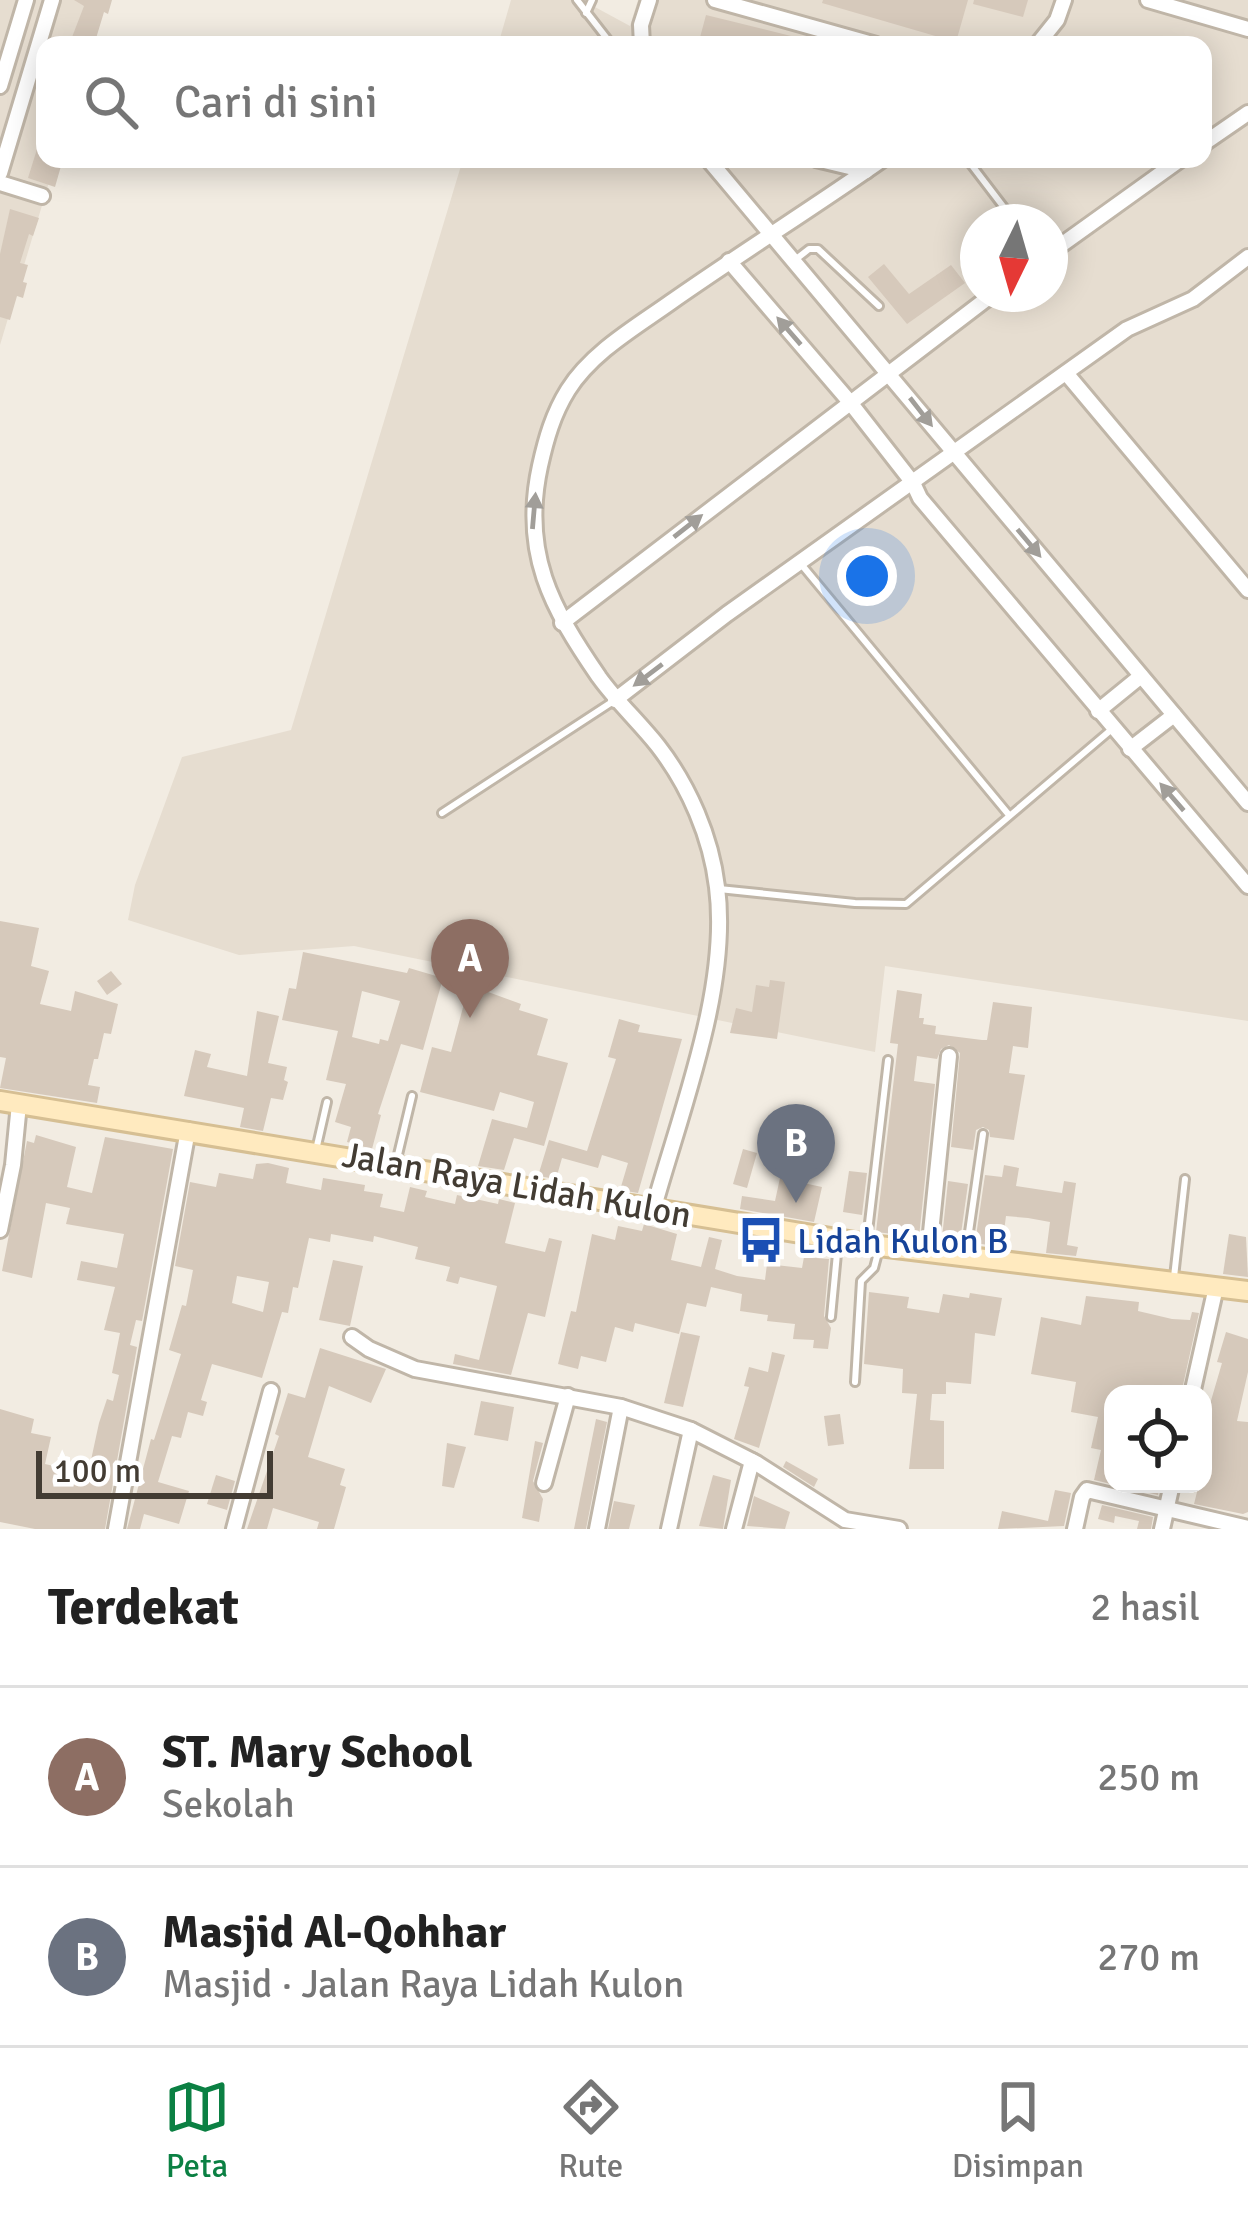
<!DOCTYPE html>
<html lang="id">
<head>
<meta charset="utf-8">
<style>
	body { margin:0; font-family:Signika,sans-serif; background:#f2f2f2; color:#222 }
	.controls { position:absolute; right:36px; bottom:36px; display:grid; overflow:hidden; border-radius:24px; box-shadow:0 6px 30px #0003 }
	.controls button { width:108px; height:108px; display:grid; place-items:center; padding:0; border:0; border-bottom:3px solid #e0e0e0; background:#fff; color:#222; font:60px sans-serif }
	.compass { position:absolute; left:960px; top:204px; width:108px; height:108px; border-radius:50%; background:#fff; box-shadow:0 6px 30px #0003; rotate:185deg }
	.scale { position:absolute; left:36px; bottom:30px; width:237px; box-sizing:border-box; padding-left:12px; border:6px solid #433c33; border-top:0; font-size:33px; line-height:42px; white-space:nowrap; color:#433c33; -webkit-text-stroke:9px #fff; paint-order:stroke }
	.you { position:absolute; left:867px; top:576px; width:42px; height:42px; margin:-30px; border:9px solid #fff; border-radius:50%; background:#1a73e8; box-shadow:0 0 0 18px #1a73e833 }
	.badge { display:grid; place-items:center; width:78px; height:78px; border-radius:50%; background:#0b8043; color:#fff; font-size:39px; font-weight:700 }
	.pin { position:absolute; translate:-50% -99px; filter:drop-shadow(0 3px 6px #0008) }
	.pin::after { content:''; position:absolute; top:63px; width:42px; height:36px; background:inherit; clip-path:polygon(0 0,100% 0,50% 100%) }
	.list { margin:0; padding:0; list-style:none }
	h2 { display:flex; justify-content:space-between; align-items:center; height:156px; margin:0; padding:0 48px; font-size:51px }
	h2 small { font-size:39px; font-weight:400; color:#767676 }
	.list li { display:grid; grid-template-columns:78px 1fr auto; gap:36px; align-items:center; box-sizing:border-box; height:180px; padding:0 48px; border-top:3px solid #e0e0e0 }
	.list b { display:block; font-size:45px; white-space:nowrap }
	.list p { margin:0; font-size:39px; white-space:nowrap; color:#767676 }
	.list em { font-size:39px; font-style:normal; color:#767676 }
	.icon { flex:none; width:66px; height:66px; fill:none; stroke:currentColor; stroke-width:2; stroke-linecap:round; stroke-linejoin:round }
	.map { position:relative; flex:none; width:1248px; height:1529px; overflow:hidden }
	.search { position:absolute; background:#fff; box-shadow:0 6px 30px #0003; left:36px; right:36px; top:36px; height:132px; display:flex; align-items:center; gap:30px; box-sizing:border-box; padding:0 42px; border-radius:24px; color:#767676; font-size:45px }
	.sheet { height:516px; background:#fff }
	nav { display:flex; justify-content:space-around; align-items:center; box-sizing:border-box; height:168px; border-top:3px solid #e0e0e0; background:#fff; font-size:33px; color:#767676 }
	nav a { display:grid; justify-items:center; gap:6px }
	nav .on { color:#0b8043 }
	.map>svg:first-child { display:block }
	.residential { fill:#e6ddd0; fill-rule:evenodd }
	.building { fill:#d6c9bb; fill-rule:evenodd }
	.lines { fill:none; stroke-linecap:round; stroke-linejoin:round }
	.lane-casing { stroke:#c0b6a8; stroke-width:12 }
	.street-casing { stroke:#c0b6a8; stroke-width:20 }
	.secondary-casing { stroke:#d6bf93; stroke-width:24 }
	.lane { stroke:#fff; stroke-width:6 }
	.street { stroke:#fff; stroke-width:14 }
	.secondary { stroke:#ffeabf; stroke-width:18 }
	.oneway { fill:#a19e99 }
	.labels { text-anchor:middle; stroke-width:10; stroke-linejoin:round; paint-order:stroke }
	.street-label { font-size:36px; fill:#433c33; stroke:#fff }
	.transit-label { font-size:36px; fill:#164399; stroke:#fff; text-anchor:start }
</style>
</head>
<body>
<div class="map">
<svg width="1248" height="1529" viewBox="0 0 1248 1529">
	<rect width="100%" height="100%" fill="#f2ece2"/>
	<g class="residential">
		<path d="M0 0H105L91 45H45V159H56L0 345Z"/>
		<path d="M511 0H582L630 26 638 0H1248V1021L885 966 875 1052 354 946 239 955 128 920 135 885 182 757 291 730 463 159H1203V45H498ZM978 222H1050V294H978Z"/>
	</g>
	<g class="building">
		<path d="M74 0H112L108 14 104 12 94 45H69L84 6Z"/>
		<path d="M823 0H968L956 42 822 3Z"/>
		<path d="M974 0H1028L1023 17 973 4Z"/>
		<path d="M706 15 807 40 806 45H698Z"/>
		<path d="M42 133 45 159H63L55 187 28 178Z"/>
		<path d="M10 209 39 218 33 236 29 234 20 263 28 265 23 282 27 283 23 298 17 296 10 320 0 317V254Z"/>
		<path d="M884 264 909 294 951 265 965 283 907 324 868 277Z"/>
		<path d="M0 921 39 928 31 966 49 971 40 1004 71 1011 75 991 118 1004 111 1034 104 1033 98 1059H94L88 1085 100 1087 97 1103 0 1088 6 1058 0 1057Z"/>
		<path d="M303 952 407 973 409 968 443 978 423 1050 401 1044 378 1114 381 1115 372 1149 347 1142 351 1127 335 1122 346 1084 326 1080 338 1031 282 1020 289 988 296 989ZM362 991 400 1001 388 1041 380 1039 379 1044 352 1037Z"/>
		<path d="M111 971 122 984 107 995 97 981Z"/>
		<path d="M770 980 785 982 777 1039 730 1033 736 1008 752 1012 756 985 769 987Z"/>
		<path d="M469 985 521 1004 519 1010 548 1019 537 1055 568 1063 544 1146 514 1138 504 1170 478 1166 492 1119 527 1128 534 1102 500 1092 494 1111 420 1092 432 1047 451 1052Z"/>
		<path d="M897 990 922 994 919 1018H924L923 1024 936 1026 935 1034 982 1040H987L993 1002 1032 1007 1028 1048 1013 1046 1009 1073 1025 1075 1014 1140 990 1137 989 1130 983 1127 976 1130 973 1150 951 1147 960 1053 949 1045 941 1049 937 1059 917 1056 914 1081 935 1084 919 1237 876 1232 898 1044 890 1043Z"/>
		<path d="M257 1011 279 1016 268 1063 287 1067 284 1080 288 1082 283 1100 271 1098 263 1131 240 1127 244 1108 184 1096 195 1050 211 1054 207 1067 247 1076Z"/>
		<path d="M619 1019 640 1025 638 1032 682 1039 638 1193 620 1190 628 1163 602 1155 598 1168 562 1158 556 1179 538 1176 549 1140 587 1151 616 1059 608 1057Z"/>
		<path d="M36 1135 76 1147 67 1187 92 1193 105 1137 173 1149 142 1321 136 1320 130 1345 137 1347 105 1529H35L0 1522V1409L34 1419 31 1433 51 1437 45 1464 88 1474 99 1423 107 1399 113 1401 119 1375 112 1373 120 1333 104 1330 115 1287 77 1280 81 1261 117 1268 124 1234 66 1224 70 1208 46 1203 32 1278 2 1271 27 1141 34 1143Z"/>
		<path d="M743 1149 757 1153 747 1188 733 1184Z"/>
		<path d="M268 1163 289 1168 286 1183 321 1190 323 1178 365 1185 364 1191 383 1194 380 1207 404 1212 410 1187 427 1191 425 1197 455 1204 457 1195 498 1204 499 1199 515 1203 505 1243 545 1252 549 1238 562 1241 545 1317 528 1313 511 1375 453 1364 455 1354 479 1360 497 1286 460 1277 458 1284 446 1281 450 1267 415 1259 418 1247 374 1236 373 1242 331 1234 330 1242 309 1238 298 1288 293 1287 288 1313 282 1312 262 1378 212 1364 201 1400 207 1402 203 1416 188 1412 181 1438 172 1436 158 1482 189 1491 179 1524 144 1514 140 1529H127L151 1439 154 1440 181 1354 169 1350 182 1305 186 1306 193 1270 175 1266 190 1182 216 1187 219 1173 253 1179 256 1164ZM237 1276 269 1282 263 1312 232 1303Z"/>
		<path d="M1004 1165 1019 1168 1016 1186 1062 1193 1064 1181 1076 1183 1067 1245 1078 1247 1076 1256 1046 1253 1050 1222 1028 1218 1006 1216 1002 1247 975 1243 985 1175 1002 1177Z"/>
		<path d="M849 1171 867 1173 862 1215 843 1212Z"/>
		<path d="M780 1178 822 1187 814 1222 740 1209 742 1196 775 1201Z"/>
		<path d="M948 1181 968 1184 960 1241 942 1238Z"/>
		<path d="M644 1224 677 1234 671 1260 701 1267 709 1237 722 1240 715 1269 737 1276 765 1280 767 1264 802 1268 804 1257 829 1259 824 1316 831 1328 828 1349 813 1348 814 1340 793 1339 795 1324 767 1321 768 1315 740 1311 742 1294 711 1287 706 1307 687 1303 679 1334 635 1323 633 1332 615 1327 606 1362 581 1356 578 1369 558 1364 571 1311 576 1312 592 1234 615 1240 618 1226 642 1231Z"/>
		<path d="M1229 1234 1246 1237 1248 1277 1223 1274Z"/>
		<path d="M333 1260 363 1266 350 1326 319 1320Z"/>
		<path d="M869 1292 909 1297 907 1308 939 1313 943 1294 969 1298 970 1293 1002 1298 995 1336 975 1333 971 1384 946 1382V1394H932L930 1420 944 1421V1469H909L917 1394 902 1393 903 1369 864 1364Z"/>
		<path d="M1086 1296 1139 1302 1138 1311 1172 1319 1190 1320 1192 1312 1199 1313 1181 1394 1149 1387 1147 1394H1113V1484H1160L1158 1495 1094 1480 1101 1450 1091 1448 1098 1417 1071 1412 1076 1382 1031 1374 1041 1317 1081 1325Z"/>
		<path d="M681 1332 700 1336 683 1407 664 1403Z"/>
		<path d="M1226 1332 1248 1339V1372L1237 1421 1248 1422V1512L1243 1514 1194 1504 1199 1484H1203V1428L1222 1363 1217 1362Z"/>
		<path d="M320 1348 386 1369 371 1403 329 1386 308 1457 345 1469 340 1485 346 1487 334 1529H317L319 1522 273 1508 267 1529H247L279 1436 275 1434 288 1393 305 1398Z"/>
		<path d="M772 1352 785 1355 759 1448 734 1439 749 1387 744 1386 749 1367 768 1372Z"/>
		<path d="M481 1401 514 1407 508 1441 474 1435Z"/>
		<path d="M840 1414 844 1444 828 1446 824 1416Z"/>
		<path d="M596 1419 607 1422 586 1529H574Z"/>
		<path d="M535 1441 543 1443 533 1481 543 1499 539 1522 522 1518Z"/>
		<path d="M447 1443 466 1447 454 1488 442 1486Z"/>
		<path d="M786 1461 818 1479 814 1487 783 1467Z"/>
		<path d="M216 1475 235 1481 227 1510 207 1504Z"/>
		<path d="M713 1475 731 1480 723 1529 699 1526Z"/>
		<path d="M1055 1490 1071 1493 1064 1526 998 1529 1002 1511 1048 1521Z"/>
		<path d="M754 1496 790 1512 785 1529 747 1526Z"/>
		<path d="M614 1501 635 1505 629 1529H608Z"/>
		<path d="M1102 1505 1153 1517 1151 1529H1137L1139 1521 1115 1516 1114 1523 1098 1519Z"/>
	</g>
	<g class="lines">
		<defs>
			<g id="lane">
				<path d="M577 0 612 45"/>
				<path d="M586 13 592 0"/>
				<path d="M967 159 1015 222"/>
				<path d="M795 260 809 249H818L879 306"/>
				<path d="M801 564 1009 815"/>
				<path d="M442 813 612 702"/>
				<path d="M719 889 855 903 906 904 1112 729"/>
				<path d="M316 1150 327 1102"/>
				<path d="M396 1163 412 1096"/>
				<path d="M867 1240 888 1060"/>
				<path d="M966 1253 983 1134"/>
				<path d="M1174 1277 1185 1179"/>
				<path d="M831 1317 838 1243"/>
				<path d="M855 1382 861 1281 874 1268 879 1249"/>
			</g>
			<g id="street">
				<path d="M715 0 876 45"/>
				<path d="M1148 0 1248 29"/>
				<path d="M642 45 641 25 649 0"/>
				<path d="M1037 45 1057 20 1064 0"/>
				<path d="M0 86 26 0"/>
				<path d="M1203 144 1248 113"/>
				<path d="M708 159 1248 803"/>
				<path d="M816 159 866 171"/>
				<path d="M0 173 52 0"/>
				<path d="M0 183 42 196"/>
				<path d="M1050 253 1181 159"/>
				<path d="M729 261 849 401 913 483 920 498 1248 886"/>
				<path d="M1066 373 1248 590"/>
				<path d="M562 623 993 294"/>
				<path d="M615 700 727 614 1127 329 1193 299 1248 257"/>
				<path d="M1098 711 1141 676"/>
				<path d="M1130 749 1174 715"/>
				<path d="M654 1207C681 1110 730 987 717 887 711 837 689 786 658 746 639 722 617 702 599 677 551 607 521 553 540 466 546 439 553 414 568 390 592 352 636 327 671 302 741 253 813 208 883 159"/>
				<path d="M0 1230 13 1165 19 1104"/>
				<path d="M929 1252 949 1056"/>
				<path d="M352 1337 369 1349 415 1369 621 1407 691 1430 756 1463 845 1520 899 1529"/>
				<path d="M1192 1394 1216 1287"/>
				<path d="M544 1483 568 1396"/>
				<path d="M116 1529 188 1130"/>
				<path d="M234 1529 271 1391"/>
				<path d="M597 1529 621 1407"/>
				<path d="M669 1529 691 1430"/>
				<path d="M734 1529 752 1461"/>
				<path d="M1075 1529 1082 1497 1087 1490 1248 1528"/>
				<path d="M1162 1529 1172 1484"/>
			</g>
			<path id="secondary" d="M0 1101 879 1246 1248 1291"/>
		</defs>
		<use href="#lane" class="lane-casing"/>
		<use href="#street" class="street-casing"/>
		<use href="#secondary" class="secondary-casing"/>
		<use href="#lane" class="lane"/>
		<use href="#street" class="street"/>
		<use href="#secondary" class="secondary"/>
	</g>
	<defs><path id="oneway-solid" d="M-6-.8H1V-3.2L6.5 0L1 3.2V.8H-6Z" transform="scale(3)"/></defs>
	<g class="oneway">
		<use href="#oneway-solid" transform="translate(789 331) rotate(-131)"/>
		<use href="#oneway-solid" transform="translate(921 412) rotate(52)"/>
		<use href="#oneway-solid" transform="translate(534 511) rotate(-85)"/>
		<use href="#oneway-solid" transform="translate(688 526) rotate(-38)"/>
		<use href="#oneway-solid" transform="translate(1029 543) rotate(50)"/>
		<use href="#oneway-solid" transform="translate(648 675) rotate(143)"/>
		<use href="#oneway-solid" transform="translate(1172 797) rotate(-131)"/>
	</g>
	<defs>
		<symbol id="bus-bare" viewBox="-9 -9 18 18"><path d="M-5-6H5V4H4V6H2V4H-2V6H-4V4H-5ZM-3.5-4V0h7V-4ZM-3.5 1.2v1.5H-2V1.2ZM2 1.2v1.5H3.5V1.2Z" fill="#1a4fb4" stroke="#fff" stroke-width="2.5" paint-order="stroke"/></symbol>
	</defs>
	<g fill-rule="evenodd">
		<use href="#bus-bare" x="728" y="1207" width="66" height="66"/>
	</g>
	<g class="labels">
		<g class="street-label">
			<text transform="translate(517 1184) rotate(10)" y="13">Jalan Raya Lidah Kulon</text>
		</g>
		<g class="transit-label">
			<text x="797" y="1253">Lidah Kulon B</text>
		</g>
	</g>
</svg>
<div class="controls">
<button><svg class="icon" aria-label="locate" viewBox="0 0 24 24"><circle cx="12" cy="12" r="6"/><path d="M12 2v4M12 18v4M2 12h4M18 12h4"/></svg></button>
</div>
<svg class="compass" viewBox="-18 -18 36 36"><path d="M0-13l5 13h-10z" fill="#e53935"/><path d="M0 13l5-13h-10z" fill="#767676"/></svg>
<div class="scale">100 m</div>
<div class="you"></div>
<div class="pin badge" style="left:470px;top:1018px;background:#8d6e63">A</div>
<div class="pin badge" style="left:796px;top:1203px;background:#6b7280">B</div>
<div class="search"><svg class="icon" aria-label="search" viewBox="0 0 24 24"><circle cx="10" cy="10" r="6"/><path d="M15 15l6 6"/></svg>Cari di sini</div>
</div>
<section class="sheet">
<h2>Terdekat<small>2 hasil</small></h2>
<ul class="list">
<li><span class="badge" style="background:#8d6e63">A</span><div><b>ST. Mary School</b><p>Sekolah</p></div><em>250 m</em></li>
<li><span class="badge" style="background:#6b7280">B</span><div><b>Masjid Al-Qohhar</b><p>Masjid · Jalan Raya Lidah Kulon</p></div><em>270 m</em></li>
</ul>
</section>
<nav>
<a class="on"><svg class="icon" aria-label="map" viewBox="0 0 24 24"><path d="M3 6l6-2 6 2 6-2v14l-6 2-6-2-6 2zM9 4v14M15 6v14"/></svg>Peta</a>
<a><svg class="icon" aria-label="directions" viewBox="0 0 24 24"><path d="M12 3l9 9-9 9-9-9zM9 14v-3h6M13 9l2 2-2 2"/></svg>Rute</a>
<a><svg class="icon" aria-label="saved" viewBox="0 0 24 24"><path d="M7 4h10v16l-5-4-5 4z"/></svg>Disimpan</a>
</nav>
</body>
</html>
